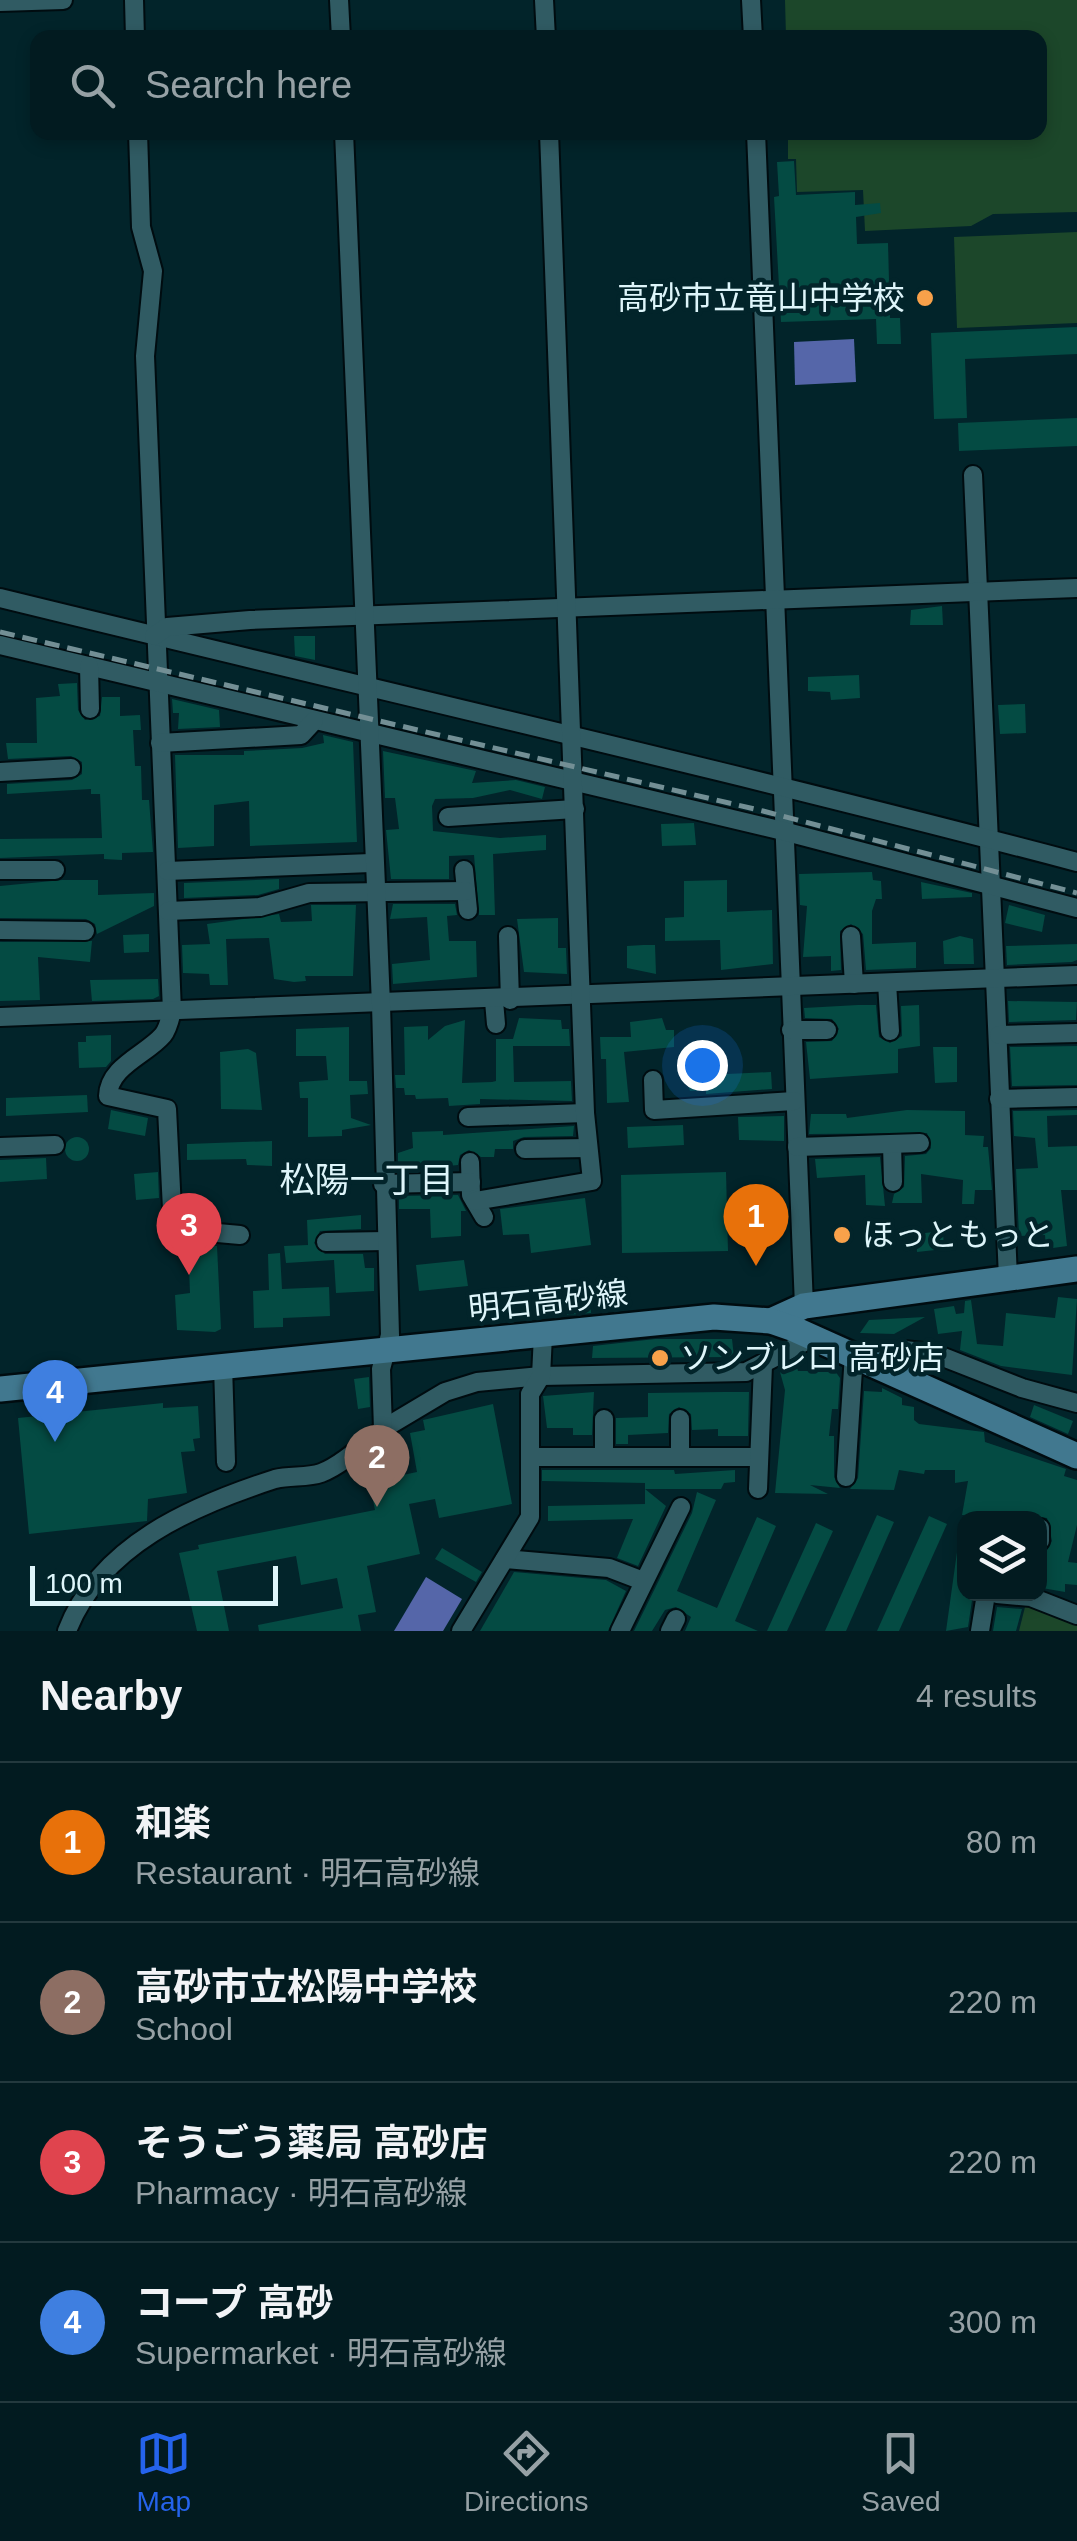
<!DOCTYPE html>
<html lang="en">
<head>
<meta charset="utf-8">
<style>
	body { margin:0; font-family:Helvetica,"Noto Sans JP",sans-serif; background:#0c2429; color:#f1f3f6 }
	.controls { position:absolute; right:30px; bottom:30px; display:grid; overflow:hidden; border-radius:20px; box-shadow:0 5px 15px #0003 }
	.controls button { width:90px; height:90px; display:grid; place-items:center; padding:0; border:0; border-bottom:2px solid #23393e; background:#021b20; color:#f1f3f6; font:50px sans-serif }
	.scale { position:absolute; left:30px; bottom:25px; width:248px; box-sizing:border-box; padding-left:10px; border:5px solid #def5fa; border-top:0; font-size:28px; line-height:35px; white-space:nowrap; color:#def5fa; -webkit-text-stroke:8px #02242a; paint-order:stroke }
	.you { position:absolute; left:702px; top:1065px; width:35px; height:35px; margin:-25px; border:8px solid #fff; border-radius:50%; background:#1a73e8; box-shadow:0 0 0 15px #1a73e833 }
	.badge { display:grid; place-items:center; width:65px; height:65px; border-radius:50%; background:#2563eb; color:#fff; font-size:32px; font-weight:700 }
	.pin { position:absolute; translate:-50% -82px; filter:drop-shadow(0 2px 5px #0008) }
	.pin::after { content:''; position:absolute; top:52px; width:35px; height:30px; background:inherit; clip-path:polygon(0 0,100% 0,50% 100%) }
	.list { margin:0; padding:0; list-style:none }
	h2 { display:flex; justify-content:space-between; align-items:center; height:130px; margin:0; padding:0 40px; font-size:42px }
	h2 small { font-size:32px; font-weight:400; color:#96a1a5 }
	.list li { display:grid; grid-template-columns:65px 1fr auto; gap:30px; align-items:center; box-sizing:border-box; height:160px; padding:0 40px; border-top:2px solid #23393e }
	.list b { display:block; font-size:38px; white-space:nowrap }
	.list p { margin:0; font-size:32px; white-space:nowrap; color:#96a1a5 }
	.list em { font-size:32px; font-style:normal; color:#96a1a5 }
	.icon { flex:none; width:55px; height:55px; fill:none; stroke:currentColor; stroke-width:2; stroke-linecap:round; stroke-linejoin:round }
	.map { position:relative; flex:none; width:1077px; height:1631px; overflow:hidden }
	.search { position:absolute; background:#021b20; box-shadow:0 5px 15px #0003; left:30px; right:30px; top:30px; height:110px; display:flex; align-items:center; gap:25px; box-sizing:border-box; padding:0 35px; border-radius:20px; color:#96a1a5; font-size:38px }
	.sheet { height:770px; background:#021b20 }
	nav { display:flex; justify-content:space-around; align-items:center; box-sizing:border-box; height:140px; border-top:2px solid #23393e; background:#021b20; font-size:28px; color:#96a1a5 }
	nav a { display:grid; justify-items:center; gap:5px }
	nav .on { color:#2563eb }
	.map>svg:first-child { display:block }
	.green { fill:#1c472a }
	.water { fill:#5566a9 }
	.building { fill:#044b43 }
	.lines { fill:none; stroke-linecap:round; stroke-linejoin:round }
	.street-casing { stroke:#000c10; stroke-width:22 }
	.secondary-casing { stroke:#000c10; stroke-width:30 }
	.street { stroke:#305b63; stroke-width:18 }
	.secondary { stroke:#41788f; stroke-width:25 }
	.rail { stroke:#738f95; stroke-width:5; stroke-dasharray:15 8; stroke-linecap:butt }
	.poi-dot { fill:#f8a14a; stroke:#02242a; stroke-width:4 }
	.labels { text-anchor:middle; stroke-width:9; stroke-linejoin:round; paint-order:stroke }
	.poi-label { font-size:32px; fill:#def5fa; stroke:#02242a; text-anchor:start }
	.street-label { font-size:32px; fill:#def5fa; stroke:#02242a }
	.neighbourhood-label { font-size:35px; fill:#def5fa; stroke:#02242a }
</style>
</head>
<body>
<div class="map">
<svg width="1077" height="1631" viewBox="0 0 1077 1631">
	<rect width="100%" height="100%" fill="#02242a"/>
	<g class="green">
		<path d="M785 0H1077V212L993 214 971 226 865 231 863 190 797 192 796 159H788V133L1040 132V38L786 37Z"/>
		<path d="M1077 232V323L957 328 954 237Z"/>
		<path d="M1026 1603 1077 1623V1631H1019Z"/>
	</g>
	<g class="water">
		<path d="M854 339 856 382 795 385 794 342Z"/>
		<path d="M426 1577 462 1599 443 1631H394Z"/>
	</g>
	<g class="building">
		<path d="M794 161 796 195 855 192V205L880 203 881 213 856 217 857 244 888 243 890 318H900L901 344H877L876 319 781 322 774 197 779 196 777 162Z"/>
		<path d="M1077 327V354L965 359 967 418 934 419 931 333Z"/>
		<path d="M1077 418V446L959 451 958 423Z"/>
		<path d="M942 606 943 625H910L911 610Z"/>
		<path d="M294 636H315V660L295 656Z"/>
		<path d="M859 675 860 698 831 700 830 692 808 691V677Z"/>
		<path d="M77 683 78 710 85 720 100 716 102 697H120V716L140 715 141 730H133L135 766H141L142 800H149L153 852 122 853V860L104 859V854L0 858V839L102 838 100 794H91V789L7 794V784L72 780 82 774V762L71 756 8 759 6 743H37L36 698 60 696 58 684Z"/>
		<path d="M172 699 219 710 220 727 178 729 179 713H173Z"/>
		<path d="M1025 704 1026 733 1000 734 998 705Z"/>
		<path d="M323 735 353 742 357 842 250 846 249 801 214 805V846L178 848 175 755H244V751L302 748 324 743Z"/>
		<path d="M383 751 476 771 472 783 516 780 545 787 542 799 510 790 473 798 435 799 432 806 433 831 500 838 546 835V850L493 854 495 915H479L474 855 449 856V879H391L386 830 399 829 395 798H385Z"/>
		<path d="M694 823 696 845 662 846 661 824Z"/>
		<path d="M872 872 873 880 881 881 882 899H876L872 911V944L916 942V968L866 970 863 934 851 924 840 931 841 970 831 971V956L803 957 807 906 800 905 799 874Z"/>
		<path d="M279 879V889L258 895 184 898V883Z"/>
		<path d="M62 880H98V895L154 893V906L97 934 95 924 86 919 0 918V886Z"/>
		<path d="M727 880V912L772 910 773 964 721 970 720 940 665 941V918L684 917V881Z"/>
		<path d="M921 882 972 893V897L922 899Z"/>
		<path d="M393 904H455L457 915 447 916 449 941H476L477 977 393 984 392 964 430 960 427 917 390 919Z"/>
		<path d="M311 905H356L353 976H305L306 981 294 982 274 979 269 938 226 939 228 985H210L209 974 183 973 182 945 210 944 207 924 279 914 281 922 312 921Z"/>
		<path d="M1009 905 1045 915 1042 932 1005 923Z"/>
		<path d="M558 918V948H566L567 974 524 972 517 919Z"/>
		<path d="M149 934V952L124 953 123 935Z"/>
		<path d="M960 936 973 939 974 964H944L943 941Z"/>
		<path d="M92 941 90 962 38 957 40 1000 0 1001V942Z"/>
		<path d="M1077 944V960L1072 962 1007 965 1006 946Z"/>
		<path d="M643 945H655L656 974 627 968V946Z"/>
		<path d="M158 979 159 996 153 999 92 1001 90 980Z"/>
		<path d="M1008 1001 1077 1002 1076 1020 1009 1022Z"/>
		<path d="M858 1005H876L879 1037 890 1043 902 1036 901 1006 919 1005 920 1046 898 1049V1073L810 1079 806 1042 832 1041 839 1029 832 1019 805 1018 804 1008Z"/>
		<path d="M519 1018 561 1020 562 1029H569L570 1046H513L514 1082 571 1081 572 1101 480 1099V1104L449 1106 448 1098 416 1099 415 1095H405L404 1088H396L395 1075H405L404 1027 428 1026V1040L445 1026 465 1020 462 1083 492 1082 496 1081V1039H513Z"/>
		<path d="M662 1018 666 1030H674V1047L624 1052 629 1102 607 1103 606 1059H601L600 1037H631L630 1022Z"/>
		<path d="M349 1027V1081H367L368 1094 350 1095 351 1118 371 1125 342 1130V1136L308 1137V1098H300L299 1082 328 1080 326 1056H296V1029Z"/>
		<path d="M111 1035V1061L106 1067 79 1068 78 1042H86V1036Z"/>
		<path d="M1077 1046V1085L1012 1086 1010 1047Z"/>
		<path d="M933 1047H957V1082L935 1083Z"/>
		<path d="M248 1049 256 1053 262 1110 221 1109 220 1052Z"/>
		<path d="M771 1072 772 1089 706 1094V1090L690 1091 685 1076Z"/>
		<path d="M87 1095 88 1112 6 1116V1098Z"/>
		<path d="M111 1110 148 1118 145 1136 108 1129Z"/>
		<path d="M907 1110 965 1111V1135L984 1136 983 1147H988L992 1190H975L974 1204H962L963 1180 921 1174 922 1203H892L894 1194 904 1187 905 1156 926 1154 931 1148 927 1133 809 1134 811 1114H846L847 1118Z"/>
		<path d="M1077 1110V1115L1047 1116 1048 1147 1077 1146V1190H1061L1067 1246 1046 1249 1045 1235 1019 1236 1016 1169 1038 1168 1035 1138 1014 1136 1013 1111Z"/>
		<path d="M784 1116V1141L739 1140 738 1117Z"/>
		<path d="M683 1125 684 1145 628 1148 627 1127Z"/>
		<path d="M574 1126 573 1136 524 1137 513 1141V1149H495L494 1157H481L469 1150 460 1155 458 1165 398 1171V1153L413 1148 412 1132 443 1131V1135Z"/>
		<circle cx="77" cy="1149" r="12"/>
		<path d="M272 1141V1166L247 1165 246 1159 187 1160V1144Z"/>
		<path d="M880 1157 885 1206 866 1205 865 1175 817 1178 815 1159Z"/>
		<path d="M46 1158 47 1179 0 1182V1160Z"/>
		<path d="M158 1172 159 1198 136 1200 134 1174Z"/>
		<path d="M726 1172 728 1251 622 1253 621 1175Z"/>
		<path d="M458 1195 466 1211H461V1236L431 1238 430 1209H399V1196Z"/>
		<path d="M585 1198 591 1245 531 1253 529 1234 503 1235 500 1209Z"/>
		<path d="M361 1215V1229L320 1231 314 1243 325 1254H363L365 1268H374V1291L336 1293 334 1260 286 1263 284 1246 308 1245 307 1220Z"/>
		<path d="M943 1231 944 1249 917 1252 916 1234Z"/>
		<path d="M188 1244 217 1246 221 1329 215 1332 177 1330 175 1295 190 1293Z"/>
		<path d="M280 1253 282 1289 329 1287 330 1316 283 1318V1327L254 1328 253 1291 269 1290 268 1254Z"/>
		<path d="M464 1260 468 1286 419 1291 416 1265Z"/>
		<path d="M589 1283 591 1313 567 1315 566 1284Z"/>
		<path d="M1058 1297 1077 1299 1072 1375 1001 1366 960 1350 962 1331 938 1334 934 1309 954 1306 956 1314 964 1313 965 1301 971 1300 977 1344 1003 1346 1006 1313 1055 1318Z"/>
		<path d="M925 1317 894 1334 860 1333 869 1320Z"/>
		<path d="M655 1339H732L734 1357 592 1358 593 1346Z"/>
		<path d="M797 1367 798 1371H835L840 1378 838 1409H832L829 1436H834V1477L840 1488 810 1485 828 1494 775 1493 785 1390 780 1372Z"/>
		<path d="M369 1377 370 1407 358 1409 354 1379Z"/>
		<path d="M882 1388 902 1398V1405L914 1407V1420L919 1424 984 1432 985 1442 1066 1469 1064 1476 1077 1480V1525L1068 1562 1077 1563V1585L1065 1584V1592L1042 1588 1046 1552 1052 1541 1047 1518 987 1511V1516L962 1515 968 1481 955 1483V1470H925L924 1474 899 1470 894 1490 850 1489 858 1478 864 1391 882 1392Z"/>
		<path d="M594 1392 592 1435H573V1428H547L543 1396Z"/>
		<path d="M723 1392H749L748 1436H718V1429L692 1430 691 1414 679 1407 669 1414 668 1433 628 1435V1444H616V1418L648 1417V1393Z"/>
		<path d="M163 1403V1408L198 1406 200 1438 193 1439 195 1451 181 1452 187 1493 148 1499 147 1521 29 1534 18 1418Z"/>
		<path d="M493 1404 512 1504 439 1518 435 1499 409 1504 420 1554 367 1566 376 1612 358 1615 361 1631H259L258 1625 343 1608 337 1578 301 1585 296 1556 217 1571 229 1631H197L179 1553 199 1549 198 1545 375 1510 369 1482 417 1472 410 1433 425 1430 423 1420Z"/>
		<path d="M1034 1405 1073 1421 1068 1434 1030 1417Z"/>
		<path d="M542 1470H674L675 1474 735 1470V1482L724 1483 721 1489H645V1483L542 1481Z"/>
		<path d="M645 1489 666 1506 638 1566 617 1558 633 1519 548 1521V1506L645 1504Z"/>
		<path d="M697 1492 716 1500 677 1591 717 1608 757 1517 776 1526 735 1621 758 1631H685L691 1617 676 1607 665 1610 652 1631H634L692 1513Z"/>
		<path d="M877 1515 894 1522 846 1631H825Z"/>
		<path d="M929 1516 947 1524 899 1631H877Z"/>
		<path d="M816 1523 833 1531 787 1631H767Z"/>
		<path d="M442 1548 482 1572 476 1582 435 1559Z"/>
		<path d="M957 1552 964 1553V1594H973L968 1627 946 1631Z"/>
		<path d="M514 1572 606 1580 626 1591 608 1631H480Z"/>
		<path d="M997 1607 1022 1609 1016 1631H993Z"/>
	</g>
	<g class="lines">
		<defs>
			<g id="street">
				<path d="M134 0 135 38"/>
				<path d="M339 0 341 38"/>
				<path d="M544 0 546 38"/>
				<path d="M751 0 753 38"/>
				<path d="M0 2 63 0"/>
				<path d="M138 132 141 227 153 271 145 356 172 1011C170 1019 168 1029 163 1035 146 1055 109 1066 108 1096L167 1109 173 1229 240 1235"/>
				<path d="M756 132 804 1306"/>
				<path d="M973 475 1008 1278"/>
				<path d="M0 598C359 686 720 768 1077 862"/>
				<path d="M154 636 167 627 250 620 1077 588"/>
				<path d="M0 645 783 831 1077 908"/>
				<path d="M89 666 90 709"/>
				<path d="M160 743 301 735 314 721"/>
				<path d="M0 772 71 768"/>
				<path d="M448 817 575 809"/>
				<path d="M0 870H55"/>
				<path d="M464 870 468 910"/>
				<path d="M167 871 371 863"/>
				<path d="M168 911 260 907 309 893 466 891"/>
				<path d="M0 930 85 931"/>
				<path d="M508 936 510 1000"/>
				<path d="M851 936 854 984"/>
				<path d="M887 983 890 1031"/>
				<path d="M494 1001 496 1024"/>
				<path d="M0 1017 1077 975"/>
				<path d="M791 1030H827"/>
				<path d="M999 1035 1077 1033"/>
				<path d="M653 1080 654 1110 794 1101"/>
				<path d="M999 1099 1077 1097"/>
				<path d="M468 1117 585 1113"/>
				<path d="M892 1144 893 1182"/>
				<path d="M0 1147 55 1145"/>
				<path d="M797 1147 920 1143"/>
				<path d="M525 1149 588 1148"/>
				<path d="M470 1162 471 1195 484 1217"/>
				<path d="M383 1184 471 1182"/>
				<path d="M475 1201 592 1181 585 1113 549 132"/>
				<path d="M326 1242 386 1241"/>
				<path d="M874 1364 904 1350 933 1353 1022 1388 1077 1403"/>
				<path d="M223 1366 226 1462"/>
				<path d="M604 1419V1457"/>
				<path d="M680 1419V1457"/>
				<path d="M383 1429 445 1392 477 1382 541 1376 746 1372 814 1337"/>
				<path d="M530 1457H758"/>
				<path d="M846 1477 854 1354"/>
				<path d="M758 1489 763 1365"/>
				<path d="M1040 1528V1541"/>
				<path d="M505 1559 609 1568 643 1581"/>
				<path d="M997 1594 1031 1597 1077 1615"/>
				<path d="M67 1631C100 1545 192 1506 275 1479 290 1475 307 1478 321 1473 342 1465 365 1443 383 1429L381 1369 390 1335 381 1004 344 132"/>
				<path d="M461 1631 530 1517V1394L541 1376 543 1335"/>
				<path d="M620 1631 681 1507"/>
				<path d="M670 1631 676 1619"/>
				<path d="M980 1631 986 1594"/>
			</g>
			<g id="secondary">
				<path d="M771 1321 804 1306 1077 1269"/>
				<path d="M0 1389 714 1317 771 1321 794 1329 1077 1456"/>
			</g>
		</defs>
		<use href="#street" class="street-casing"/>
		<use href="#secondary" class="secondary-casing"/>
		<use href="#street" class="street"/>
		<use href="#secondary" class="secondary"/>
		<path class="rail" d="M0 632 763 811 1077 893"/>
	</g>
	<g class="poi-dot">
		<circle cx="925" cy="298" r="10"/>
		<circle cx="842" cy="1235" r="10"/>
		<circle cx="660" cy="1358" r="10"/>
	</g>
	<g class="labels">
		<g class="poi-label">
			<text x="905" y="309" text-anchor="end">高砂市立竜山中学校</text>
			<text x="862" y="1246">ほっともっと</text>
			<text x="680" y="1369">ソンブレロ 高砂店</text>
		</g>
		<g class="street-label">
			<text transform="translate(548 1301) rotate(-6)" y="11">明石高砂線</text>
		</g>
		<g class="neighbourhood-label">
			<text x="367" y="1192">松陽一丁目</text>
		</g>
	</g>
</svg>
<div class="controls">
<button><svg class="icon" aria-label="layers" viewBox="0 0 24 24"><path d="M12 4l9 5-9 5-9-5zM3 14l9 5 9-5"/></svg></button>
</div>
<div class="scale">100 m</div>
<div class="you"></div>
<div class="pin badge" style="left:756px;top:1266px;background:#e8710a">1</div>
<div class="pin badge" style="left:377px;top:1507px;background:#8d6e63">2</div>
<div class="pin badge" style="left:189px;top:1275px;background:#e0444e">3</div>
<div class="pin badge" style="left:55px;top:1442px;background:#3f7fe0">4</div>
<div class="search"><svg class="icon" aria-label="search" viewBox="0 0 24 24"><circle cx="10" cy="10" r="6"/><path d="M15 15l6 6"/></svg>Search here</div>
</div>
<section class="sheet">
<h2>Nearby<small>4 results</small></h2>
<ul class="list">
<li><span class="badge" style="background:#e8710a">1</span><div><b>和楽</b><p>Restaurant · 明石高砂線</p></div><em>80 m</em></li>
<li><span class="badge" style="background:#8d6e63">2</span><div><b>高砂市立松陽中学校</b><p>School</p></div><em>220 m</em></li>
<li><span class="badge" style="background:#e0444e">3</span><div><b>そうごう薬局 高砂店</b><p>Pharmacy · 明石高砂線</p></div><em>220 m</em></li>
<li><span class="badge" style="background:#3f7fe0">4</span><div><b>コープ 高砂</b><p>Supermarket · 明石高砂線</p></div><em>300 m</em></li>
</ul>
</section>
<nav>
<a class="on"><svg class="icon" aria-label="map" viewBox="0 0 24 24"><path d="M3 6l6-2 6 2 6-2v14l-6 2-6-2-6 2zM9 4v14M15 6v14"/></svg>Map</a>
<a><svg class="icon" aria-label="directions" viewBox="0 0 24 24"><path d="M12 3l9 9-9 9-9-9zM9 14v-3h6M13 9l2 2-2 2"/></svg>Directions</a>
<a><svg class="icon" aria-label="saved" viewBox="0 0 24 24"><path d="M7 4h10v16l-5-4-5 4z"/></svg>Saved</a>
</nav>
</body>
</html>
